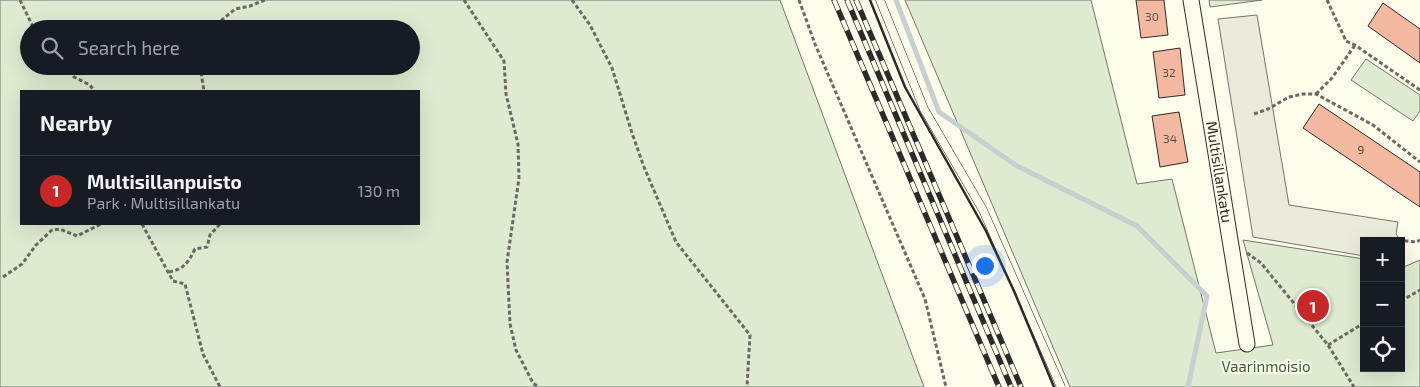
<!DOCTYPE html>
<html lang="en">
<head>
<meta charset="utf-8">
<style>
	body { margin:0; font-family:"Exo 2",sans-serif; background:#20242c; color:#f1f3f6 }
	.controls { position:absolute; right:15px; bottom:15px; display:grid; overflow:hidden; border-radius:0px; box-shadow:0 5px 20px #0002 }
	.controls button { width:45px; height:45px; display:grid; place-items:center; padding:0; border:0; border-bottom:1px solid #363941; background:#171b24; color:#f1f3f6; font:25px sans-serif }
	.you { position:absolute; left:984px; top:265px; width:18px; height:18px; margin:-12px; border:4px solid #fff; border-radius:50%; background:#1a73e8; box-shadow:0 0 0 8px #1a73e833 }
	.badge { display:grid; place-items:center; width:32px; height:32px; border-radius:50%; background:#c62828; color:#fff; font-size:16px; font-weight:700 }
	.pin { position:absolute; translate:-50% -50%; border:2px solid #fff; box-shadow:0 1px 5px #0006 }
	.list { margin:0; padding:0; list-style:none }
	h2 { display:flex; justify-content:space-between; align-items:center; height:65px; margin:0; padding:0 20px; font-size:21px }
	h2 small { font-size:16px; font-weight:400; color:#9ea1a6 }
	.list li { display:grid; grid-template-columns:32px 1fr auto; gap:15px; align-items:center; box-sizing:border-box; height:70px; padding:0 20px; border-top:1px solid #363941 }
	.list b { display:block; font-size:19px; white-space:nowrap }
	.list p { margin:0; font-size:16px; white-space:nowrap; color:#9ea1a6 }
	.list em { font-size:16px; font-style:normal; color:#9ea1a6 }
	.icon { flex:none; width:28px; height:28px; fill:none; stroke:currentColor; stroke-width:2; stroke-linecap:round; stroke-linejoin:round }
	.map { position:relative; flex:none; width:1420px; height:387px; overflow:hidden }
	.search { position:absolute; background:#171b24; box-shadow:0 5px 20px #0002; left:20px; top:20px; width:400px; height:55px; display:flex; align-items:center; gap:12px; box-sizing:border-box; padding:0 18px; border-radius:28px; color:#9ea1a6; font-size:19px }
	.panel { position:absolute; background:#171b24; box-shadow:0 5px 20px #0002; left:20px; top:90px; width:400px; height:135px; border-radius:0px }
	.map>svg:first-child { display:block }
	.green { fill:#deebd1; stroke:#74746e; fill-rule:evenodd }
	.parking { fill:#eceadb; stroke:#74746e }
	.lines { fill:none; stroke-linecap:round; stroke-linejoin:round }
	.stream { stroke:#c7d0d0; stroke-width:5 }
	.building { fill:#f2b8a0; stroke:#2b2b2b }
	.lane-casing { stroke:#2b2b2b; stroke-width:9 }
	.street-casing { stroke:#2b2b2b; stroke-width:17 }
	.path { stroke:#6a6964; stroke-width:3; stroke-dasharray:4 2.5; stroke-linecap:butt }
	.lane { stroke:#fdfbea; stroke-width:8 }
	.street { stroke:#fdfbea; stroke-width:15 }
	.rail-casing { stroke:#2b2b2b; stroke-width:5.5 }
	.rail { stroke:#fdfbea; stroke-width:4; stroke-dasharray:11; stroke-linecap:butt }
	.wall { stroke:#2b2b2b; stroke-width:2.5 }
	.labels { text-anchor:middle; stroke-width:4; stroke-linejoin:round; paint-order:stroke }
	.number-label { font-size:12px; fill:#5d4e48 }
	.street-label { font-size:15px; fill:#2b2b2b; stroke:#fdfbea }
	.park-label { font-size:15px; fill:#34623c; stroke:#fdfbea }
</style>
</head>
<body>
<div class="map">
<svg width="1420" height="387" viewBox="0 0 1420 387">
	<rect width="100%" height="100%" fill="#fdfbea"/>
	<g class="green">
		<path d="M0 0H780L924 387H0ZM29 29H411V66H29ZM21 91H419V224H21Z"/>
		<path d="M905 0H1091L1137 184 1172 179 1216 353 1273 345 1243 240 1364 259V368H1401V266H1406L1420 260V387H1070Z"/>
		<path d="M1209 0H1262L1210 7Z"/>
		<path d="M1366 59 1420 95V111L1413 121 1351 80Z"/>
	</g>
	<path class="parking" d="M1257 15 1289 205 1398 222 1396 234 1401 241H1364V256L1253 237 1218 19Z"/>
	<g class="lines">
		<path class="stream" d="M896 0 939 112 1017 166 1137 226 1207 296 1188 387"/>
	</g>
	<g class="building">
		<path d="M1136 0H1164L1168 35 1141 38Z"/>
		<path d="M1383 3 1420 29V63L1368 26Z"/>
		<path d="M1180 48 1185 95 1159 98 1153 52Z"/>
		<path d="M1319 104 1420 172V207L1303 128Z"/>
		<path d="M1179 112 1188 162 1160 167 1152 116Z"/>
	</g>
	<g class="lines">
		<defs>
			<path id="lane" d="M880 0 924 109 983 210 1061 387"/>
			<path id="street" d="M1191 0 1247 344"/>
		</defs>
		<use href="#lane" class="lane-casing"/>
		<use href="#street" class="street-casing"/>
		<g class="path">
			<path d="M20 0 34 29"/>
			<path d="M464 0 504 61 506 94 518 144 519 178 507 262 510 324 516 350 533 383 538 387"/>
			<path d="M572 0 590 25 612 68 632 133 644 167 676 242 750 335 747 387"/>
			<path d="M799 0 815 44 925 299 946 387"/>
			<path d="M1327 0 1346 41 1355 45 1420 90"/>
			<path d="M211 29 235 9 250 6 265 0"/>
			<path d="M65 66 74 77 90 85 94 91"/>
			<path d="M200 66 204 91"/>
			<path d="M1316 94 1332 78 1355 45"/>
			<path d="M1254 114 1268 109 1289 97 1303 94H1316L1373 125 1420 162"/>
			<path d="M142 224 173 281 185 284 203 354 220 387"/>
			<path d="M1398 240 1416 242 1420 240"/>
			<path d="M1247 253 1261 263 1328 345 1354 387"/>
			<path d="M169 272C184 269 188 263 195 249L207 247 210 235 220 224"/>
			<path d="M3 277 22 264 36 245 52 230 60 229 77 236 101 224"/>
			<path d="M1401 301 1420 290"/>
			<path d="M1328 345 1364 323"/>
		</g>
		<use href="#lane" class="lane"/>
		<use href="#street" class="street"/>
		<defs>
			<g id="rail">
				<path d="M834 0 999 387"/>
				<path d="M847 0 1011 387"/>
				<path d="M856 0 1021 387"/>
			</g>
		</defs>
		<use href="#rail" class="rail-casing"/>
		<use href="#rail" class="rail"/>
		<path class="wall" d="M870 0 905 87 986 231 1014 291 1054 387"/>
	</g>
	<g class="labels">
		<g class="number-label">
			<text x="1152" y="21">30</text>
			<text x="1169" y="77">32</text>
			<text x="1170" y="143">34</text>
			<text x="1361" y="154">9</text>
		</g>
		<g class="street-label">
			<text transform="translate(1219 172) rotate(81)" y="5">Multisillankatu</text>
		</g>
		<g class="park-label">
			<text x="1266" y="372">Vaarinmoisio</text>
		</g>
	</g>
</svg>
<div class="controls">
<button>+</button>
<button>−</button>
<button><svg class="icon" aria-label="locate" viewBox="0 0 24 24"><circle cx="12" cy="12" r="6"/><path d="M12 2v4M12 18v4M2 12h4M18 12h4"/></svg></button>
</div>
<div class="you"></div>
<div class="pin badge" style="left:1313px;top:306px">1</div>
<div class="search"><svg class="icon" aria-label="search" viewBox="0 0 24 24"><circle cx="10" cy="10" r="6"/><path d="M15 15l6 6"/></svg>Search here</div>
<section class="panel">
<h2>Nearby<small></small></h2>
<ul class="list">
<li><span class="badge">1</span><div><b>Multisillanpuisto</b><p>Park · Multisillankatu</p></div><em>130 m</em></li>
</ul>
</section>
</div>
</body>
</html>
